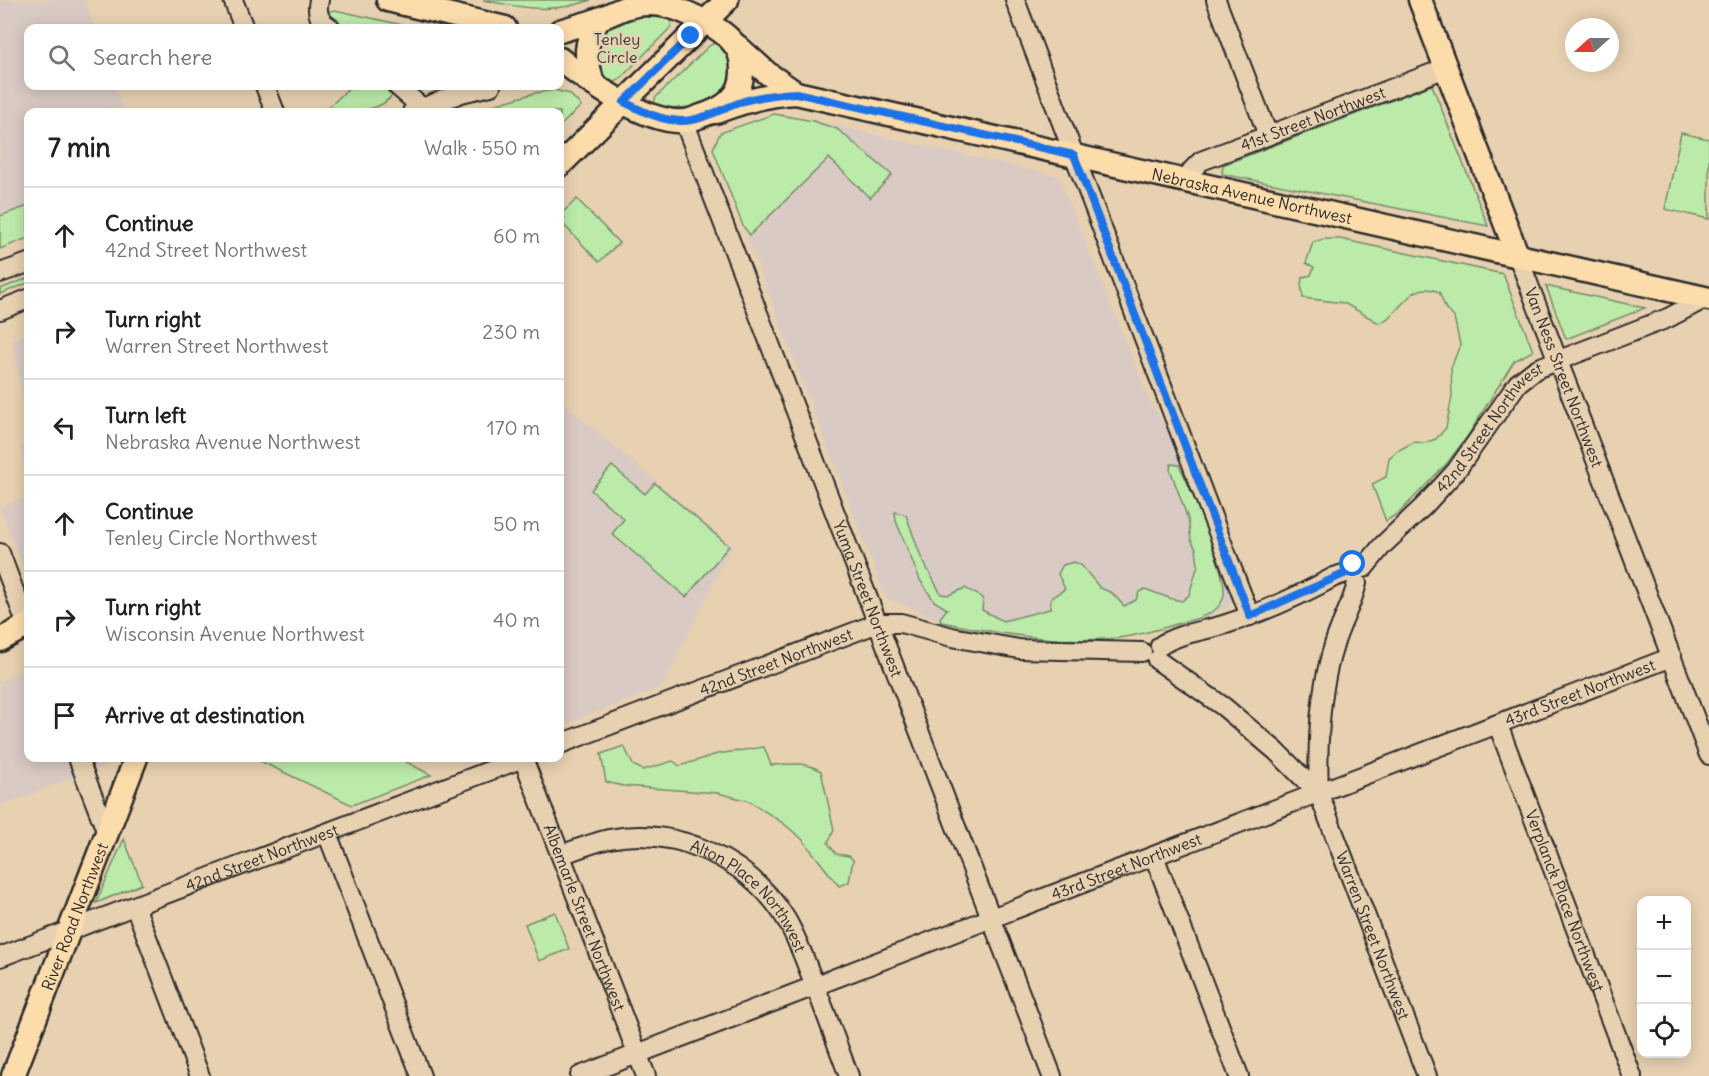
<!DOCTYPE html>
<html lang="en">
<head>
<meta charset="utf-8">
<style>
	body { margin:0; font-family:Delius,sans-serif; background:#f2f2f2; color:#202124 }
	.controls { position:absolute; right:18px; bottom:18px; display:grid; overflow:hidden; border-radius:12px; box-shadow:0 3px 15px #0003 }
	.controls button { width:54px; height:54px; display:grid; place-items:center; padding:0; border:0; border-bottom:2px solid #e0e0e0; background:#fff; color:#202124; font:30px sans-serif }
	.compass { position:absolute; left:1565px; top:18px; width:54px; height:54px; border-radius:50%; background:#fff; box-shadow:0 3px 15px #0003; rotate:249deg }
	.stop { position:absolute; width:18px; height:18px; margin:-14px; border:4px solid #1a73e8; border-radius:50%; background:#fff }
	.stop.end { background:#1a73e8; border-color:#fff; box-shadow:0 2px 6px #0008 }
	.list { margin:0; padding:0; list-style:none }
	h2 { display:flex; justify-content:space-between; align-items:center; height:78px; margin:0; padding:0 24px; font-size:26px }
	h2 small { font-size:20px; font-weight:400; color:#757577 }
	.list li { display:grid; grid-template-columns:39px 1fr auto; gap:18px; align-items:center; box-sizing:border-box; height:96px; padding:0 24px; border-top:2px solid #e0e0e0 }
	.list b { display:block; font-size:22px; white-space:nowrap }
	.list p { margin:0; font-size:20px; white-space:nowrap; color:#757577 }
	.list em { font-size:20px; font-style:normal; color:#757577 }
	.icon { flex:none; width:33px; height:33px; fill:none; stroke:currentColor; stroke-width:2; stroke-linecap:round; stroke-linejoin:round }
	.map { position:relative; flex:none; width:1709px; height:1076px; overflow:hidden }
	.search { position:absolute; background:#fff; box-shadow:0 3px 15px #0003; left:24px; top:24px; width:540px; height:66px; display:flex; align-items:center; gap:15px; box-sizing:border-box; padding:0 21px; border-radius:12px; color:#757577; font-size:22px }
	.panel { position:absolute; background:#fff; box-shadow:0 3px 15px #0003; left:24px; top:108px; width:540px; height:654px; border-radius:12px }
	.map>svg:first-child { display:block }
	.built { fill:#d9cac3 }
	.green { fill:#bceba9; stroke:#748b6a; stroke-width:1.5 }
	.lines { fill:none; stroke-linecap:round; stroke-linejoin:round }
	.minor-casing { stroke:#2b2b2b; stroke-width:22 }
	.major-casing { stroke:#2b2b2b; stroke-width:27 }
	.minor { stroke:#e8d1b1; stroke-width:18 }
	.major { stroke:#fddcac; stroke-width:22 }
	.route { stroke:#1a73e8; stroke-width:8 }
	.labels { text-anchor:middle; stroke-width:5; stroke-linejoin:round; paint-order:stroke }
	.park-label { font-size:16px; fill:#3a3e38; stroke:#e8d1b1 }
	.street-label { font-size:16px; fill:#2b2b2b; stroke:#e8d1b1 }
</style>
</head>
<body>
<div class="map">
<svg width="1709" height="1076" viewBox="0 0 1709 1076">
	<rect width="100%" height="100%" fill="#e8d1b1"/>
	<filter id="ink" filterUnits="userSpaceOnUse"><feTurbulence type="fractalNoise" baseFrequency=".0167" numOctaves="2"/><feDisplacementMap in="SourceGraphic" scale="12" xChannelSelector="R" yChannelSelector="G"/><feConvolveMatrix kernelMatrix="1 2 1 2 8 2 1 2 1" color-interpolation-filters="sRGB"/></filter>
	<g filter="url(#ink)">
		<g class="built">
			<path d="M0 0H85L95 28H28V86H115L124 112H28V238L0 249Z"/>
			<path d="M774 114 813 121 1058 176 1152 406 1167 427 1232 598 1228 608 1205 616 1121 638 1076 640 1017 637 941 622 915 609 886 598 713 149 720 133Z"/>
			<path d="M28 333V422L12 340Z"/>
			<path d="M560 400 732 546 662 687 560 726Z"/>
			<path d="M28 444V483L20 446Z"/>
			<path d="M28 496V580L0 507Z"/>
			<path d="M28 666V758H108L105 766 0 806V682Z"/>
		</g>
		<g class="green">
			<path d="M483 0H591C552 14 522 8 483 0Z"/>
			<path d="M335 10 416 28H347L328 18 326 12Z"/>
			<path d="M640 17H667L671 20V27L619 80 612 84 605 82 591 58 606 27 623 20Z"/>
			<path d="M716 42 725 49 734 64 728 93C703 104 682 113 655 106V98L709 46Z"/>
			<path d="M1432 85 1488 226 1222 174 1223 165Z"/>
			<path d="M351 86H383L392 95C381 113 344 113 324 112Z"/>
			<path d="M554 90 570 94 581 106 560 126V112H469L535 93Z"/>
			<path d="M774 114 813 121 837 129 892 175 870 198 829 158 750 235 743 226 713 149 720 133Z"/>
			<path d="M1681 133 1709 139V219L1665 209Z"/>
			<path d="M577 199 619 243 599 262 561 222 565 218 561 214Z"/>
			<path d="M28 206V238L0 249V216Z"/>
			<path d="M1324 239H1340L1503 274 1533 351 1514 361 1467 437 1447 463 1400 512 1386 521 1372 484 1386 477 1389 458 1397 451 1414 442 1424 443 1436 439 1446 428 1452 396 1451 368 1460 345 1454 317 1446 309 1439 292C1409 278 1402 315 1379 323L1344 303 1303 298 1301 283 1303 277 1311 275 1314 267 1306 263 1313 242Z"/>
			<path d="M28 278V283L0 294V289Z"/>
			<path d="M1546 286 1645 308 1566 339Z"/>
			<path d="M1171 464 1179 465C1191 489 1226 570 1224 594 1222 614 1196 619 1181 623 1161 628 1139 636 1118 638 1057 644 1001 634 941 622L940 618 947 609 934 601 920 580 896 521 895 512 906 515 921 557 941 594 949 595 965 588 980 596 983 600 982 610 1003 621 1050 609 1051 598 1065 589 1058 574 1063 565 1074 562 1081 565 1100 588 1112 593 1124 606 1136 600 1139 592 1145 589 1172 599 1182 601 1189 595 1198 565 1196 549 1191 540 1188 519 1170 469Z"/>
			<path d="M612 466 645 494 655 483 729 546 686 597 612 534 624 519 591 490Z"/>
			<path d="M624 746 633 765 643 770 673 761 680 766 717 754 764 747 771 765C792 765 801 760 821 771L834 830 828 843 836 854 849 856 853 860 849 882 839 886 802 839 783 823 749 801 718 793 623 786 606 782 601 754Z"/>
			<path d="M254 758H399L431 775 352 805Z"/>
			<path d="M124 839 142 884 96 903Z"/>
			<path d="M555 912 569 949 539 961 525 924Z"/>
		</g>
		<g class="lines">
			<defs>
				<g id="minor">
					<path d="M233 0 244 28"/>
					<path d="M319 0C316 14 319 21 331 28"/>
					<path d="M1015 0 1250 616"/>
					<path d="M1216 0 1268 135"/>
					<path d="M265 86 275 112"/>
					<path d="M397 86 427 112"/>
					<path d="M412 112 461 93 491 86"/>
					<path id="s1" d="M684 121 1052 1076"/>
					<path id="s2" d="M1188 181 1192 170 1201 161 1446 68"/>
					<path id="s3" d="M1517 254 1709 755"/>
					<path d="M0 273 28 263"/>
					<path d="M0 310 28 299"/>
					<path d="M0 553 28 628"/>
					<path id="s4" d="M1364 568 1382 546 1424 506 1456 471 1518 383 1536 369 1668 318 1706 298"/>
					<path id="s5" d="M1357 583C1352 605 1340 624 1334 645 1319 692 1317 745 1319 794L1427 1076"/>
					<path d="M1160 646C1178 633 1205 631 1226 624 1264 612 1299 596 1334 577L1346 573"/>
					<path d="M1157 660 1224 707 1276 751 1319 794"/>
					<path id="s6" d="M1498 725 1632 1076"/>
					<path id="s7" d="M560 744 878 623H901L952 637 1019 649 1142 652"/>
					<path d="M78 758 107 833"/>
					<path id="s8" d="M523 758 646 1076"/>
					<path d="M327 833 421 1076"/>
					<path id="s9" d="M561 855C577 849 592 843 609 839 677 826 750 860 786 919 796 936 803 955 810 973 824 1007 836 1042 849 1076"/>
					<path d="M1154 856 1239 1076"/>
					<path d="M135 906 200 1076"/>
					<path id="s10" d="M0 957 523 758"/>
					<path id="s11" d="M580 1076 1672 657"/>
				</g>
				<g id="major">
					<path d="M388 0 505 28"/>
					<path d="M1420 0 1517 254"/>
					<path d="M560 31C572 27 586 24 599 19 614 13 629 4 646 4 665 3 681 10 698 18 710 24 726 33 734 44 740 51 742 61 742 70 743 96 724 109 701 116 696 118 689 121 684 121 647 124 587 82 560 59"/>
					<path d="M737 46 767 73 796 93"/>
					<path d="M593 84C585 56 583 44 599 19"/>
					<path id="s12" d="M716 112C742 102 768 94 796 93L1709 299"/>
					<path d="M560 165 727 0"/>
					<path d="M0 640 28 625"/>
					<path id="s13" d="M13 1076 136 758"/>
				</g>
			</defs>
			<use href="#minor" class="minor-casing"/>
			<use href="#major" class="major-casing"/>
			<use href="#minor" class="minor"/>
			<use href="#major" class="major"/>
		</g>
	</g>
	<g class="lines" filter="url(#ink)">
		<path class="route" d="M691 36 624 102C642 111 661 121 682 121 701 121 726 107 744 101 761 96 778 94 796 93L1074 155 1250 616 1346 573 1348 567 1353 564"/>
	</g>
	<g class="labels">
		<g class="park-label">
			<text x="617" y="45">Tenley<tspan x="617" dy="18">Circle</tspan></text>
		</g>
		<g class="street-label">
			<text dy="6" stroke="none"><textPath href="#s2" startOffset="144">41st Street Northwest</textPath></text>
			<text dy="6" stroke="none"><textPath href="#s12" startOffset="550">Nebraska Avenue Northwest</textPath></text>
			<text dy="6" stroke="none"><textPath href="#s3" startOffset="132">Van Ness Street Northwest</textPath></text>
			<text dy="6" stroke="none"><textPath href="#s4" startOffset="189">42nd Street Northwest</textPath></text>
			<text dy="6" stroke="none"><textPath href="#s1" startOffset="512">Yuma Street Northwest</textPath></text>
			<text dy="6" stroke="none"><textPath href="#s7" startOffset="231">42nd Street Northwest</textPath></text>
			<text dy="6" stroke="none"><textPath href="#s11" startOffset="1071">43rd Street Northwest</textPath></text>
			<text dy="6" stroke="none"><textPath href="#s10" startOffset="280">42nd Street Northwest</textPath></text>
			<text dy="6" stroke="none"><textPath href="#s11" startOffset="585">43rd Street Northwest</textPath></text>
			<text dy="6" stroke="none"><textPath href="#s6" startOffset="188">Verplanck Place Northwest</textPath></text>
			<text dy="6" stroke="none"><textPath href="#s9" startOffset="213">Alton Place Northwest</textPath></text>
			<text dy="6" stroke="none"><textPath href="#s13" startOffset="171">River Road Northwest</textPath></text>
			<text dy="6" stroke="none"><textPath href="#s8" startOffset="171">Albemarle Street Northwest</textPath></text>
			<text dy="6" stroke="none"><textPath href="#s5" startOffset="368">Warren Street Northwest</textPath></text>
		</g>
	</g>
</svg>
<div class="controls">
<button>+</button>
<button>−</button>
<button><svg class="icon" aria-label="locate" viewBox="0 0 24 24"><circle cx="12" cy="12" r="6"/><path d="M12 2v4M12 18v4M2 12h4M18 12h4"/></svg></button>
</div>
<svg class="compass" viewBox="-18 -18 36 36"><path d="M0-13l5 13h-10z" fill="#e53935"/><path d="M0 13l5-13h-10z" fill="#757577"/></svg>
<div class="stop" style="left:1353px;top:564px"></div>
<div class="stop end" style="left:691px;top:36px"></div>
<div class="search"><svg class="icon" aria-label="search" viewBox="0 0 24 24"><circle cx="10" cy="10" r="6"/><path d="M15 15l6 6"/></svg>Search here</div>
<section class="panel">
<h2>7 min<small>Walk · 550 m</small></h2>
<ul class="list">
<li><svg class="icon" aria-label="ahead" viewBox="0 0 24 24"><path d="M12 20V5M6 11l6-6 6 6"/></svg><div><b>Continue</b><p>42nd Street Northwest</p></div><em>60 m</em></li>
<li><svg class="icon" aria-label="right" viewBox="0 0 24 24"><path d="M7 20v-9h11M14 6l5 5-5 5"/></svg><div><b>Turn right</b><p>Warren Street Northwest</p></div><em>230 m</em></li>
<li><svg class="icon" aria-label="left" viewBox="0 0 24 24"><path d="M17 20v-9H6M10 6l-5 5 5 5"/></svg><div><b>Turn left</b><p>Nebraska Avenue Northwest</p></div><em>170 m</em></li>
<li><svg class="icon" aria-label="ahead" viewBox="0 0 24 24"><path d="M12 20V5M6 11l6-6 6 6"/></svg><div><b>Continue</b><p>Tenley Circle Northwest</p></div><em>50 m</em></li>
<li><svg class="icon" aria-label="right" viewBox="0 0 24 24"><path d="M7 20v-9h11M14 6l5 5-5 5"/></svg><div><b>Turn right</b><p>Wisconsin Avenue Northwest</p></div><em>40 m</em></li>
<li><svg class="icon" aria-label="arrive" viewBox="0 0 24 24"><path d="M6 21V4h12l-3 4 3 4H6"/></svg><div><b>Arrive at destination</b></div></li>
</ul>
</section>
</div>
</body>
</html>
